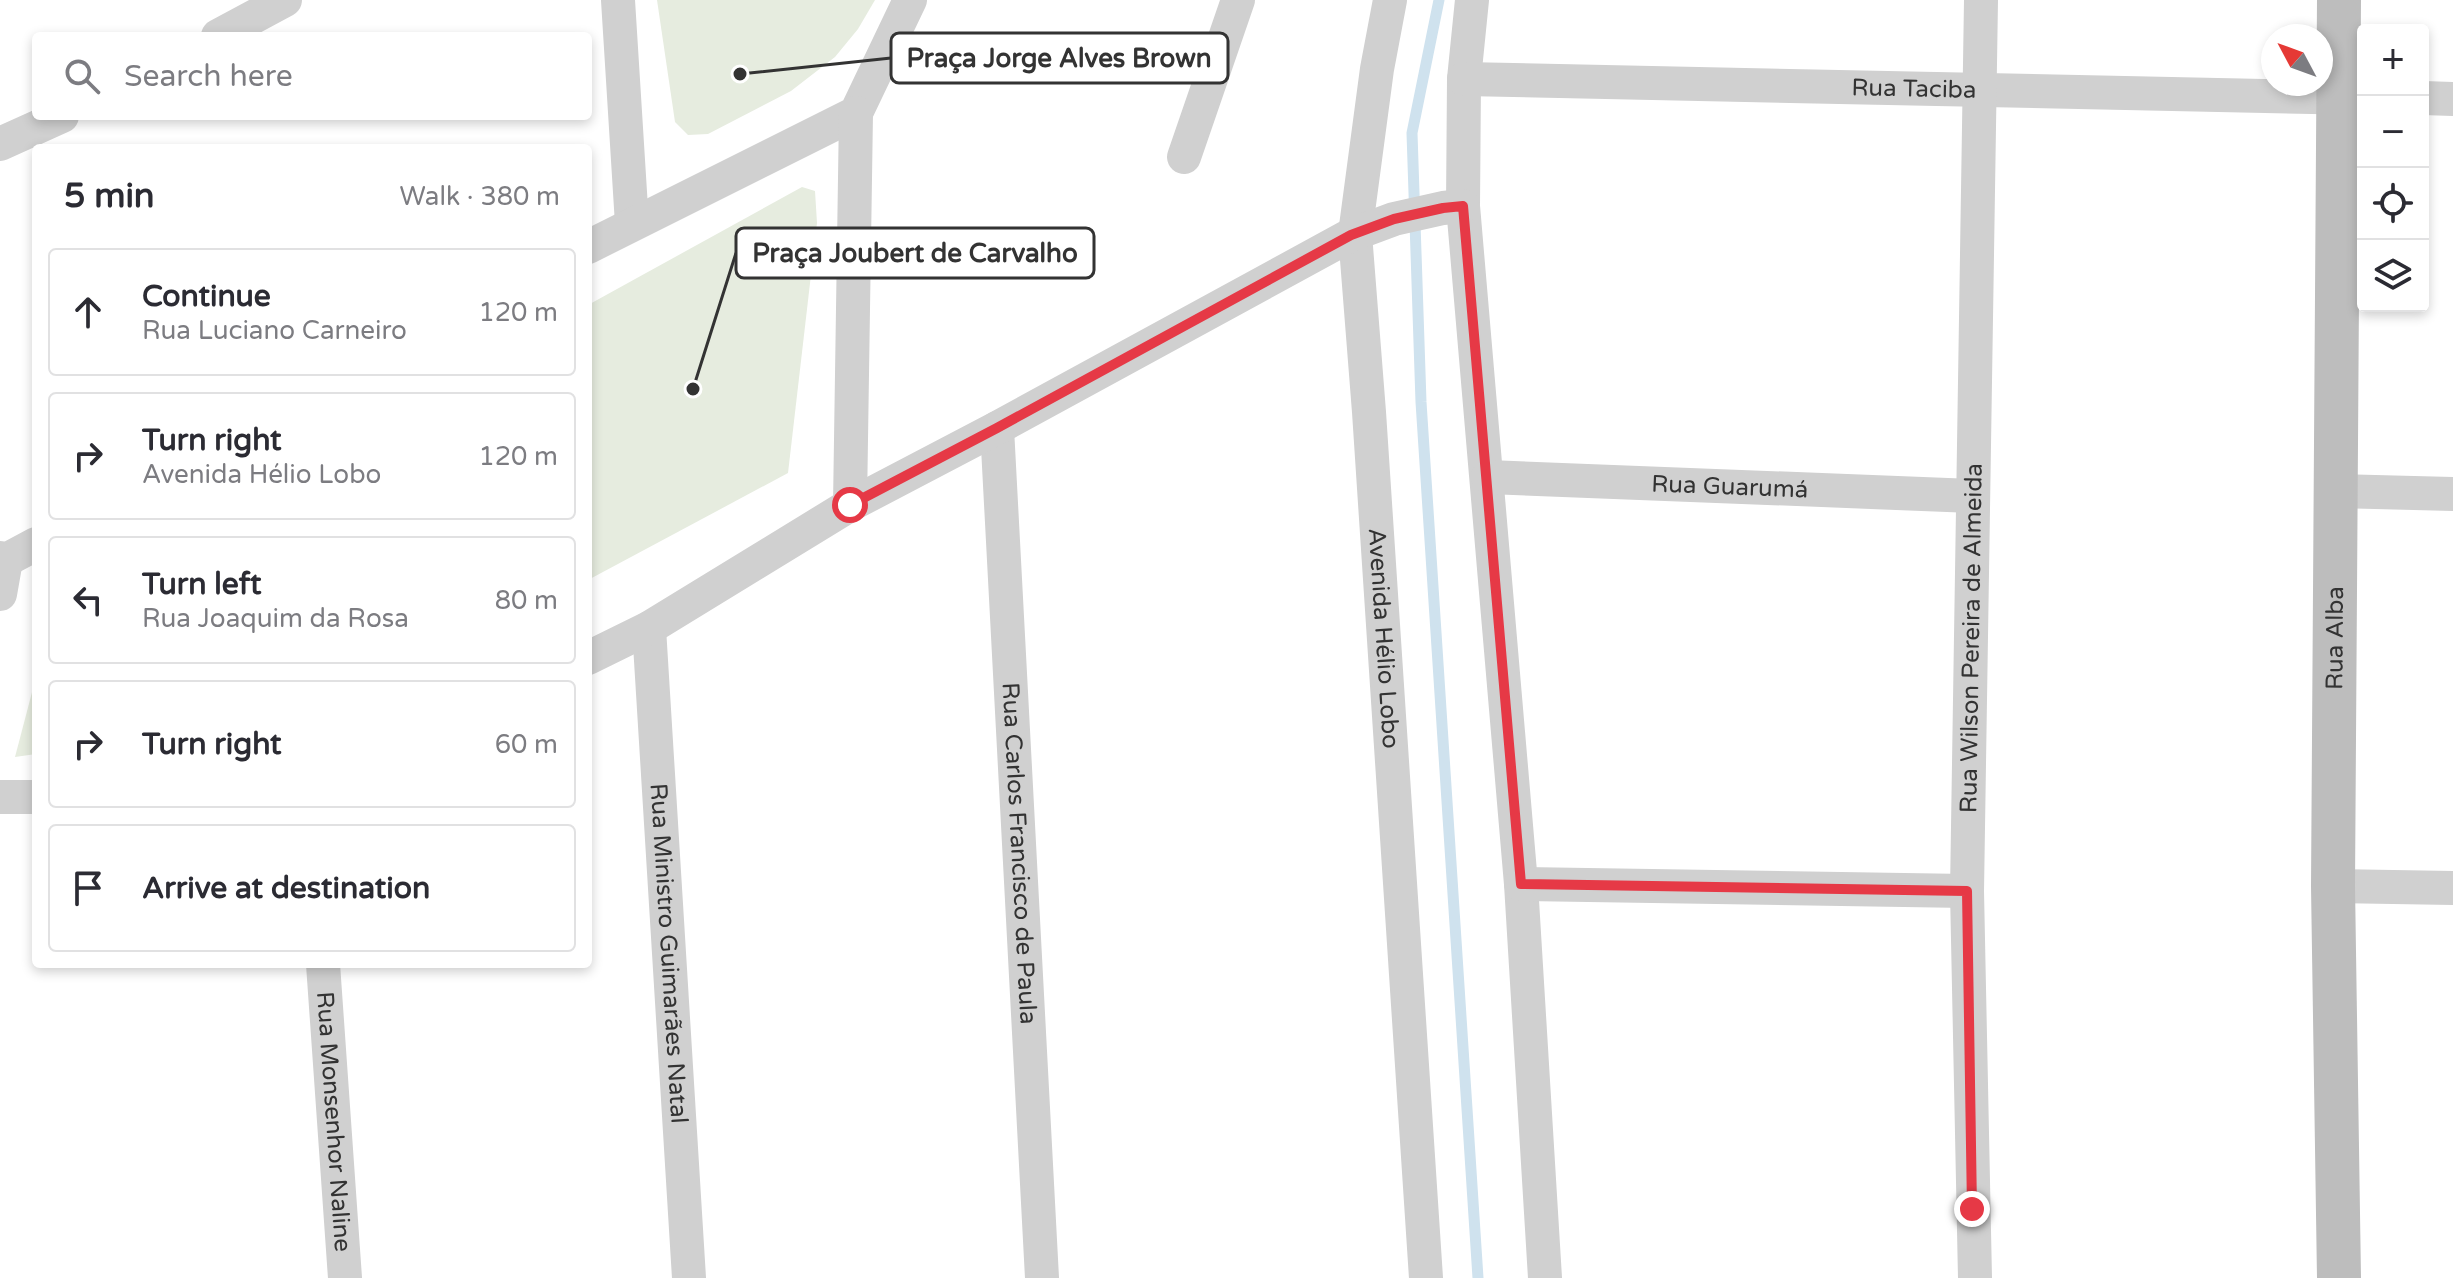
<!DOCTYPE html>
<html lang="en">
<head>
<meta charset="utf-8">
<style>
	body { margin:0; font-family:"Varela Round",sans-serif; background:#f2f2f3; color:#2b2b33 }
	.controls { position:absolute; right:24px; top:24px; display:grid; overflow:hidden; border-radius:8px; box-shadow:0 4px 12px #0003 }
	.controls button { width:72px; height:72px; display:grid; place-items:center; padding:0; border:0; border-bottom:2px solid #e1e1e2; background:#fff; color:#2b2b33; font:40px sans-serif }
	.compass { position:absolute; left:2261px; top:24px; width:72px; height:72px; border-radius:50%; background:#fff; box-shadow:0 4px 12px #0003; rotate:311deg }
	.stop { position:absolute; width:24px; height:24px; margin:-18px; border:6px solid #e63946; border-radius:50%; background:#fff }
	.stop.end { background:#e63946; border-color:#fff; box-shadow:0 2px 8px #0008 }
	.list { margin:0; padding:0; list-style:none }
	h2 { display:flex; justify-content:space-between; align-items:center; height:104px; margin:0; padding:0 32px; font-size:34px }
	h2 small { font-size:26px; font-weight:400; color:#7c7c81 }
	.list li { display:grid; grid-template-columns:52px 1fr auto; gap:24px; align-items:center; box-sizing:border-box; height:128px; margin:0 16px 16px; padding:0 16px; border:2px solid #e1e1e2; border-radius:8px }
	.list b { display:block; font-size:30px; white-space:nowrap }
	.list p { margin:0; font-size:26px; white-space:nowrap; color:#7c7c81 }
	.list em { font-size:26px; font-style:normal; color:#7c7c81 }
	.icon { flex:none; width:44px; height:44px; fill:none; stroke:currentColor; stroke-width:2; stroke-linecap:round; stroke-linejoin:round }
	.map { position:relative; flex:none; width:2453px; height:1278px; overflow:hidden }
	.search { position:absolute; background:#fff; box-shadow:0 4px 12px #0003; left:32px; top:32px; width:560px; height:88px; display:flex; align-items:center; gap:20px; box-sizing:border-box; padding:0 28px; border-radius:8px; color:#7c7c81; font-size:30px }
	.panel { position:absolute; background:#fff; box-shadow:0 4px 12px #0003; left:32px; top:144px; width:560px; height:824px; border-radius:8px }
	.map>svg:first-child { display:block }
	.green { fill:#e6ecdf }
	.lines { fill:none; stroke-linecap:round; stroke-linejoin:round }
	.stream { stroke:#cfe2ee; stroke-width:11 }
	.street { stroke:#d0d0d0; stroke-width:34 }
	.secondary { stroke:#bdbdbd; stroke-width:44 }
	.route { stroke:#e63946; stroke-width:10 }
	.labels { text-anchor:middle; stroke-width:8; stroke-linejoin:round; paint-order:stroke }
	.street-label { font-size:24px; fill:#333; stroke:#fff }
	.leader { fill:none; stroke:#333; stroke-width:3 }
	.callout-dot { fill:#333; stroke:#fff; stroke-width:3 }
	.callout { fill:#fff; stroke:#333; stroke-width:3 }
	.callout-label { font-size:26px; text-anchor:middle; font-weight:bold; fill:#333 }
</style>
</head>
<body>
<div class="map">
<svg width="2453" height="1278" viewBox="0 0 2453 1278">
	<rect width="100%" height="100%" fill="#fff"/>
	<g class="green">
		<path d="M657 0H875L858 29 835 57 791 91 708 134 688 135 675 122Z"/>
		<path d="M802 187 815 191 817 223 788 473 588 580V305Z"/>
		<path d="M36 677V754L15 757Z"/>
	</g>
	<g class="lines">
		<path class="stream" d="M1439 0 1412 133 1421 402 1478 1278"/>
		<g class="street">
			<path d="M618 0 632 224"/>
			<path id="s1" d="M1390 0 1377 69 1355 234 1369 412 1426 1278"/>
			<path d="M1472 0 1464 79 1463 206 1521 884 1545 1278"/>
			<path d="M218 36 285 0"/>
			<path id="s2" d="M1464 79 2363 98"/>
			<path d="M2423 98 2453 99"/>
			<path d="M0 144 62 116"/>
			<path d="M1184 157 1238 0"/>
			<path d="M588 247 856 113 910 0"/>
			<path id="s3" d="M997 428 1042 1278"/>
			<path id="s4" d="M1488 477 1973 496"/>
			<path d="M2336 491 2453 494"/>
			<path d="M850 505 856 113"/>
			<path d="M0 558 6 560 36 544"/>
			<path d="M0 594 6 560"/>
			<path id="s5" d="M649 628 689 1278"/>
			<path d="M588 658 649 628 850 505 997 428 1351 235 1394 219 1443 208 1463 206"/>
			<path d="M0 797H36"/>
			<path d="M1521 884 1967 891"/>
			<path d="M2333 886 2453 888"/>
			<path id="s6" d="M323 964 345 1278"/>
			<path id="s7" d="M1975 1278 1967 891 1981 0"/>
		</g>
		<path class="secondary" id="s8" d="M2339 1278 2333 886 2339 0"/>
	</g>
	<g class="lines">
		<path class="route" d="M850 505 997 428 1351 235 1394 219 1443 208 1463 206 1521 884 1967 891 1972 1209"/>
	</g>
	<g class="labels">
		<g class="street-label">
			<text dy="8" stroke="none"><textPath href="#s2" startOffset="450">Rua Taciba</textPath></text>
			<text dy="8" stroke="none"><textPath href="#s4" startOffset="242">Rua Guarumá</textPath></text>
			<text dy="8" stroke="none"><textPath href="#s1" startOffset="642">Avenida Hélio Lobo</textPath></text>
			<text dy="8" stroke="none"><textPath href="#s7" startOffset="640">Rua Wilson Pereira de Almeida</textPath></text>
			<text dy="8" stroke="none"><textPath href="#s8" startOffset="640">Rua Alba</textPath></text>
			<text dy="8" stroke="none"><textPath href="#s3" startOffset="426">Rua Carlos Francisco de Paula</textPath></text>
			<text dy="8" stroke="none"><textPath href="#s5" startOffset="326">Rua Ministro Guimarães Natal</textPath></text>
			<text dy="8" stroke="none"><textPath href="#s6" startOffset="158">Rua Monsenhor Naline</textPath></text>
		</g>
	</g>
	<path class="leader" d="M740 74L891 58M693 389L736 253"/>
	<g class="callout-dot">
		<circle cx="740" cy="74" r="8"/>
		<circle cx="693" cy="389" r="8"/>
	</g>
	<g class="callout">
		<rect x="891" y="33" width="337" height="50" rx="8"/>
		<rect x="736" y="228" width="358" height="50" rx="8"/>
	</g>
	<g class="callout-label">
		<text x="1059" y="67">Praça Jorge Alves Brown</text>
		<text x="915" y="262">Praça Joubert de Carvalho</text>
	</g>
</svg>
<div class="controls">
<button>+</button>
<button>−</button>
<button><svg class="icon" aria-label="locate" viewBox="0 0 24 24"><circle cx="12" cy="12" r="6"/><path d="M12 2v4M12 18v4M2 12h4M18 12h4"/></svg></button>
<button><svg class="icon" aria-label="layers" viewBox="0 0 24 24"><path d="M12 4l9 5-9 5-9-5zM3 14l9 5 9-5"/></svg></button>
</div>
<svg class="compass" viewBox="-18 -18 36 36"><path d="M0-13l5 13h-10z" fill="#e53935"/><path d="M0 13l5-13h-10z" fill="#7c7c81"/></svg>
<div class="stop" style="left:850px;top:505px"></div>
<div class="stop end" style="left:1972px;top:1209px"></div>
<div class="search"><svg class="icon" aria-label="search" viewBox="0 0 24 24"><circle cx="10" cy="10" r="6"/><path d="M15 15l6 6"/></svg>Search here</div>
<section class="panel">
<h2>5 min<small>Walk · 380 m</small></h2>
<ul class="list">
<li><svg class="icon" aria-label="ahead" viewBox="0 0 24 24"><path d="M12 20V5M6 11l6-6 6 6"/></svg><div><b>Continue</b><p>Rua Luciano Carneiro</p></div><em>120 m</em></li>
<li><svg class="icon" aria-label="right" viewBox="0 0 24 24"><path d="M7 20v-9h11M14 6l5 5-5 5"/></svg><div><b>Turn right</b><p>Avenida Hélio Lobo</p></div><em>120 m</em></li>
<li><svg class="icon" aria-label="left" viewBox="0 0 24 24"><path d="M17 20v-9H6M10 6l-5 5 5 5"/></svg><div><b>Turn left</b><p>Rua Joaquim da Rosa</p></div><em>80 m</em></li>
<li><svg class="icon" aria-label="right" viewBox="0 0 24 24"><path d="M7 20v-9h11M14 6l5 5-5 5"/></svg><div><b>Turn right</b></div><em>60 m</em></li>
<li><svg class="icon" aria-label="arrive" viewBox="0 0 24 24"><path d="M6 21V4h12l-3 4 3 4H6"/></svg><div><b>Arrive at destination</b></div></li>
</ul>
</section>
</div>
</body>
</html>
